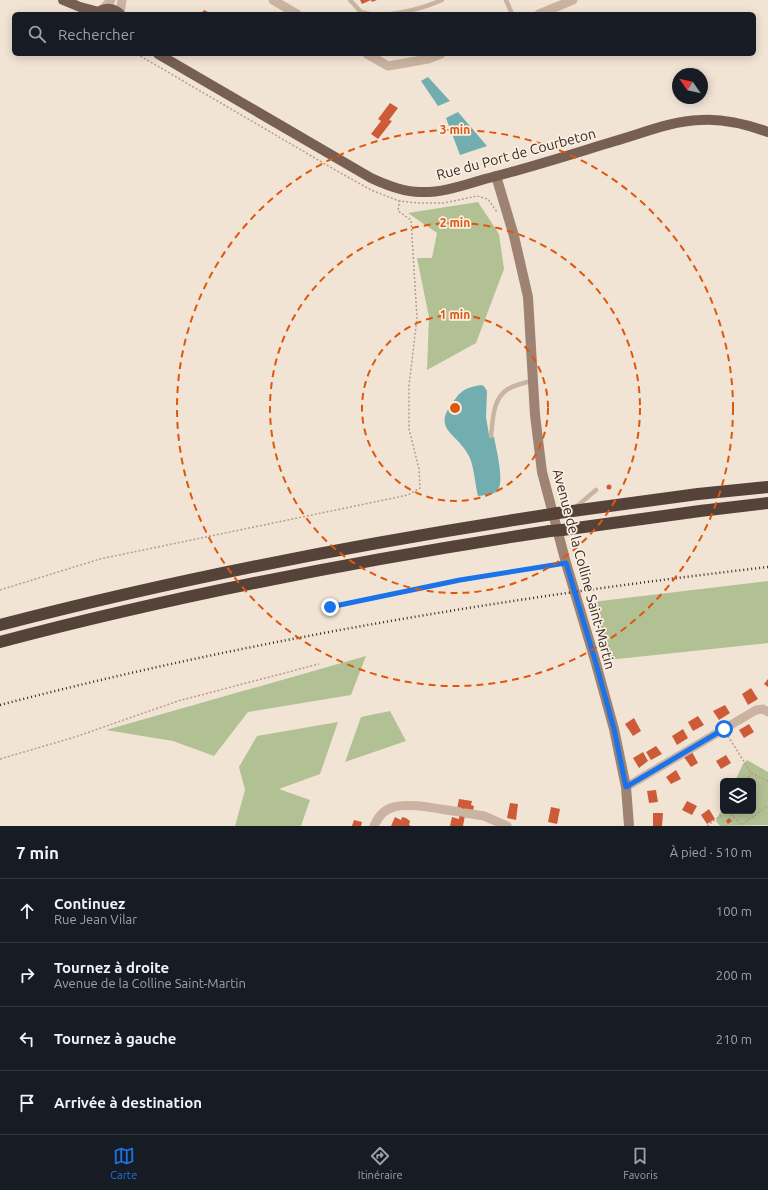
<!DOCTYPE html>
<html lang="fr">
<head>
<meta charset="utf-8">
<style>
	body { margin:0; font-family:Ubuntu,sans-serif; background:#242831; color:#f1f3f6 }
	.controls { position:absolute; right:12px; bottom:12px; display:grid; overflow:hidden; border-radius:6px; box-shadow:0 2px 10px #0003 }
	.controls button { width:36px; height:36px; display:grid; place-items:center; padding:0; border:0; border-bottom:1px solid #363941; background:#171b24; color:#f1f3f6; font:20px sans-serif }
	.compass { position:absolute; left:672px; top:68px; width:36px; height:36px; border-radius:50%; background:#171b24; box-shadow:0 2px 10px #0003; rotate:304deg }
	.stop { position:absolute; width:12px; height:12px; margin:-9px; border:3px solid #1a73e8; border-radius:50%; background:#fff }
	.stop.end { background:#1a73e8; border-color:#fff; box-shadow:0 1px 4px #0008 }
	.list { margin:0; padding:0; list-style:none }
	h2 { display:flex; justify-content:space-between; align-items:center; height:52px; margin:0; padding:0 16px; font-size:17px }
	h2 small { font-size:13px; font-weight:400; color:#9ea1a6 }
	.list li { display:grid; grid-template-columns:26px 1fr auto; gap:12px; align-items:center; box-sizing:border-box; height:64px; padding:0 16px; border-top:1px solid #363941 }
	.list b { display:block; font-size:15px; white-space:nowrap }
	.list p { margin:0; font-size:13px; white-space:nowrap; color:#9ea1a6 }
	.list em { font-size:13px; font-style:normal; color:#9ea1a6 }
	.icon { flex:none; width:22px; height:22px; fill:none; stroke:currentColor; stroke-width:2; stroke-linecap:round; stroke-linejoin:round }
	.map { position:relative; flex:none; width:768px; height:826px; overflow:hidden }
	.search { position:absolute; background:#171b24; box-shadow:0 2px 10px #0003; left:12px; right:12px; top:12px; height:44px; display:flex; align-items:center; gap:10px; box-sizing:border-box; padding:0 14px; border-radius:6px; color:#9ea1a6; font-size:15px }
	.sheet { height:308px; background:#171b24 }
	nav { display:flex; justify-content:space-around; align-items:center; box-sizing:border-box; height:56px; border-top:1px solid #363941; background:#171b24; font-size:11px; color:#9ea1a6 }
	nav a { display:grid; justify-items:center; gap:2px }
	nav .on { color:#1a73e8 }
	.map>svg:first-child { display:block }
	.green { fill:#b2c194 }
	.water { fill:#72aeb0 }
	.building { fill:#ce5b37 }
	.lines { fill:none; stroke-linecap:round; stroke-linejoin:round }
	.path { stroke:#b69d8b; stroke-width:1.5; stroke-dasharray:2 2; stroke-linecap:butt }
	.lane { stroke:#cab3a0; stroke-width:4.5 }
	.street { stroke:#cab3a0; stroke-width:9 }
	.secondary { stroke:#9e8272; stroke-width:10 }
	.primary { stroke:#775f54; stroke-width:10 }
	.highway { stroke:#55433a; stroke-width:12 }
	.rail { stroke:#342924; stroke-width:2.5; stroke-dasharray:1 3; stroke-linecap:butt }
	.highway-bridge { stroke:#55433a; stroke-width:12 }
	.route { stroke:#1a73e8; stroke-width:5 }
	.ring { fill:none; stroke:#df570d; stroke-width:2; stroke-dasharray:7 5 }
	.labels { text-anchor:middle; stroke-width:3.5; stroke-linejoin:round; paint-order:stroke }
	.street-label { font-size:14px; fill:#342924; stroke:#faeee1 }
	.centre { fill:#df570d; stroke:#faeee1; stroke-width:2 }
	.ring-label { font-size:12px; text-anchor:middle; font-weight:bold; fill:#df570d; stroke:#faeee1; stroke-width:3.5; stroke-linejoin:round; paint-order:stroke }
</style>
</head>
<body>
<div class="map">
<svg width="768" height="826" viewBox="0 0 768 826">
	<rect width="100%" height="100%" fill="#f2e4d5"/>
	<g class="green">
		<path d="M478 202 499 234 504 269 476 343 427 370 429 317 417 258H432L437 233 408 213Z"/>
		<path d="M768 581V643L608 660 592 602Z"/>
		<path d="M366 656 351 695 248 712 214 756 173 741 106 730Z"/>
		<path d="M390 711 406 741 345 762 361 717Z"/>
		<path d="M338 722 320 774 279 789 310 800 301 826H235L245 790 239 767 257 736Z"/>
		<path d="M747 760 768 772V825L720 826 716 821 723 806V811H753V781H735L743 764Z"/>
	</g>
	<g class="water">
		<path d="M428 77 450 101 438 106 421 81Z"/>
		<path d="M458 112 487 146 460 155 446 118Z"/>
		<path d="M481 385 484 386 487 391 486 417 489 435 494 437C496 448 506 486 496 492 492 495 483 495 478 496 475 484 474 466 469 456 458 433 431 430 453 402 462 389 466 388 481 385Z"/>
	</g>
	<g class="building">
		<path d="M360 0H377L372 2 371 0 362 4Z"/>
		<path d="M204 10 212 14H201Z"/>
		<path d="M390 103 398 108 389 120 392 121 378 139 371 134 381 121 378 119Z"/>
		<circle cx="609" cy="487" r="2.5"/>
		<path d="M768 679V687L764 684Z"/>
		<path d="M751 688 758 699 748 705 742 694Z"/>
		<path d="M725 705 730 713 719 720 713 711Z"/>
		<path d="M698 716 704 725 693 731 688 722Z"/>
		<path d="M634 718 641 731 633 736 625 724Z"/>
		<path d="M749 724 754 732 744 738 739 730Z"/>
		<path d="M683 729 688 738 677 745 672 736Z"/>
		<path d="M656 746 662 754 651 760 646 752Z"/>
		<path d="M643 752 648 761 639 768 633 758Z"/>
		<path d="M692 752 698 763 691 767 684 757Z"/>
		<path d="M726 755 731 763 721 769 716 761Z"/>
		<path d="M676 770 681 779 671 784 666 777Z"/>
		<path d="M656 790 658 802 649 803 647 791Z"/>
		<path d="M459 799 472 801 471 805 474 806 473 811 466 810 463 826H450L452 817 459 819 460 809H457Z"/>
		<path d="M687 801 697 806 692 815 682 810Z"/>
		<path d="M510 803 518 804 516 820 507 818Z"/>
		<path d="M551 807 560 809 557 824 548 822Z"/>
		<path d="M709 809 715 819 707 824 701 815Z"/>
		<path d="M653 813H663L662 826H653Z"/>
		<path d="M395 817 401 820 402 817 406 818 410 821 409 825 411 826H391Z"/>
		<path d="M729 818 732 821 728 824 726 821Z"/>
		<path d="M354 820 362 822 361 826H352Z"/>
	</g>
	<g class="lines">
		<g class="path">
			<path d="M137 54 337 171 371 190 399 201 418 203H444L477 196 488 199 497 212"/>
			<path d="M0 590 100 559 408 495 420 488 419 469 409 429V385L417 318 411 220 398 211 400 198"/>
			<path d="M330 607 461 580 558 565"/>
			<path d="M728 736 751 773 768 781"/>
			<path d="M0 759 75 737 178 701 319 664"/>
			<path d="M746 781 751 773"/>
			<path d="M728 811 741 825 768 806"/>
			<path d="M707 826 727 811"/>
		</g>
		<g class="lane">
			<path d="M350 0 361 12 369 14"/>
			<path d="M506 0 512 14"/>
			<path d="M391 14C408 12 426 7 442 0"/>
			<path d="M491 436C493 421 492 399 508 389 515 385 524 383 532 381"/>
			<path d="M576 507 596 490"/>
		</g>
		<g class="street">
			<path d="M273 0 297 14"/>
			<path d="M103 9 111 0"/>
			<path d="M120 14 122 0"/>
			<path d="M539 14 573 0"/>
			<path d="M367 54 388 66 428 59 441 54"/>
			<path d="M626 787 756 710 763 709 768 712"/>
			<path d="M465 813 484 816 507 826"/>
			<path d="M374 826C378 817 384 809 394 807 410 802 442 810 460 812"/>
		</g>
		<path class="secondary" d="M496 176 514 236 528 297 535 415 542 472 566 563 595 660 614 729 626 787 629 826"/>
		<g class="primary">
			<path d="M63 0 80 7 99 12"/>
			<path d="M96 14C104 7 113 7 120 14"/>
			<path d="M158 54 371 178C386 185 403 192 420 192 442 193 464 185 485 179 529 168 572 154 615 141 643 133 671 121 700 120 724 118 746 124 768 132"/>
		</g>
		<g class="highway">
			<path d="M558 513 698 494 768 487"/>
			<path d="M562 530 700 511 768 503"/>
			<path d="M0 625C180 578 363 543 546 515"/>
			<path d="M0 642C181 594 366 559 550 531"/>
		</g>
		<path class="rail" d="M0 705C253 639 509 597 768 567"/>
		<g class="highway-bridge">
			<path d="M546 515 558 513"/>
			<path d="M550 531 562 530"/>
		</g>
	</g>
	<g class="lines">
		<path class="route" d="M330 607 460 580 566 563 595 660 614 729 626 787 724 729"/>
	</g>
	<g class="ring">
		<circle cx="455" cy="408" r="93"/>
		<circle cx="455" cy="408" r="185"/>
		<circle cx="455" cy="408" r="278"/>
	</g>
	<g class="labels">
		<g class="street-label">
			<text transform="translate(516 154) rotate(-15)" y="5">Rue du Port de Courbeton</text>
			<text transform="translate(584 569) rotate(75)" y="5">Avenue de la Colline Saint-Martin</text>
		</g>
	</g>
	<circle cx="455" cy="408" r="6" class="centre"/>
	<g class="ring-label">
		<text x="455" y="134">3 min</text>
		<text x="455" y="227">2 min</text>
		<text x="455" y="319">1 min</text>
	</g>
</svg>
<div class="controls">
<button><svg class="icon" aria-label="layers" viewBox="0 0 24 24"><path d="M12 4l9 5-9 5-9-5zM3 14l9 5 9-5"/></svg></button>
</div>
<svg class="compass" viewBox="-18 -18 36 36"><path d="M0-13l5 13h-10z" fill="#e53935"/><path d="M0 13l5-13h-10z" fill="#9ea1a6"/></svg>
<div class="stop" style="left:724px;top:729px"></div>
<div class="stop end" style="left:330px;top:607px"></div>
<div class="search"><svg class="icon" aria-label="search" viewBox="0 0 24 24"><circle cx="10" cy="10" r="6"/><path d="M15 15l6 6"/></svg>Rechercher</div>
</div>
<section class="sheet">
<h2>7 min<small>À pied · 510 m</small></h2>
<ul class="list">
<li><svg class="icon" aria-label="ahead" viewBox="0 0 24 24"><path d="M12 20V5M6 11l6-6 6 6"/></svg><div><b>Continuez</b><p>Rue Jean Vilar</p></div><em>100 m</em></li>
<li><svg class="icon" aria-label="right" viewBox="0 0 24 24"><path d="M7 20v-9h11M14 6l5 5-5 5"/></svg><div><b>Tournez à droite</b><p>Avenue de la Colline Saint-Martin</p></div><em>200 m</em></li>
<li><svg class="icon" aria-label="left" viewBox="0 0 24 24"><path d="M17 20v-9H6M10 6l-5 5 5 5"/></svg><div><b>Tournez à gauche</b></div><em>210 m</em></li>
<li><svg class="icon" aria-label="arrive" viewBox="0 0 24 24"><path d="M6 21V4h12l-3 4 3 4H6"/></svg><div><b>Arrivée à destination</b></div></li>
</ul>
</section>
<nav>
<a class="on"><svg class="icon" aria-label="map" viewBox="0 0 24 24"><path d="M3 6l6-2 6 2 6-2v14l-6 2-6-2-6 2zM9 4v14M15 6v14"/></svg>Carte</a>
<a><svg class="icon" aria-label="directions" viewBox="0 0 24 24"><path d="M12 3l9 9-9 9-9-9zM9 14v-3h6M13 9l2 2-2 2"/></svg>Itinéraire</a>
<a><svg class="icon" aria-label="saved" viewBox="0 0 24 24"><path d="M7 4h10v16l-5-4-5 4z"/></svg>Favoris</a>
</nav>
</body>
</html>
